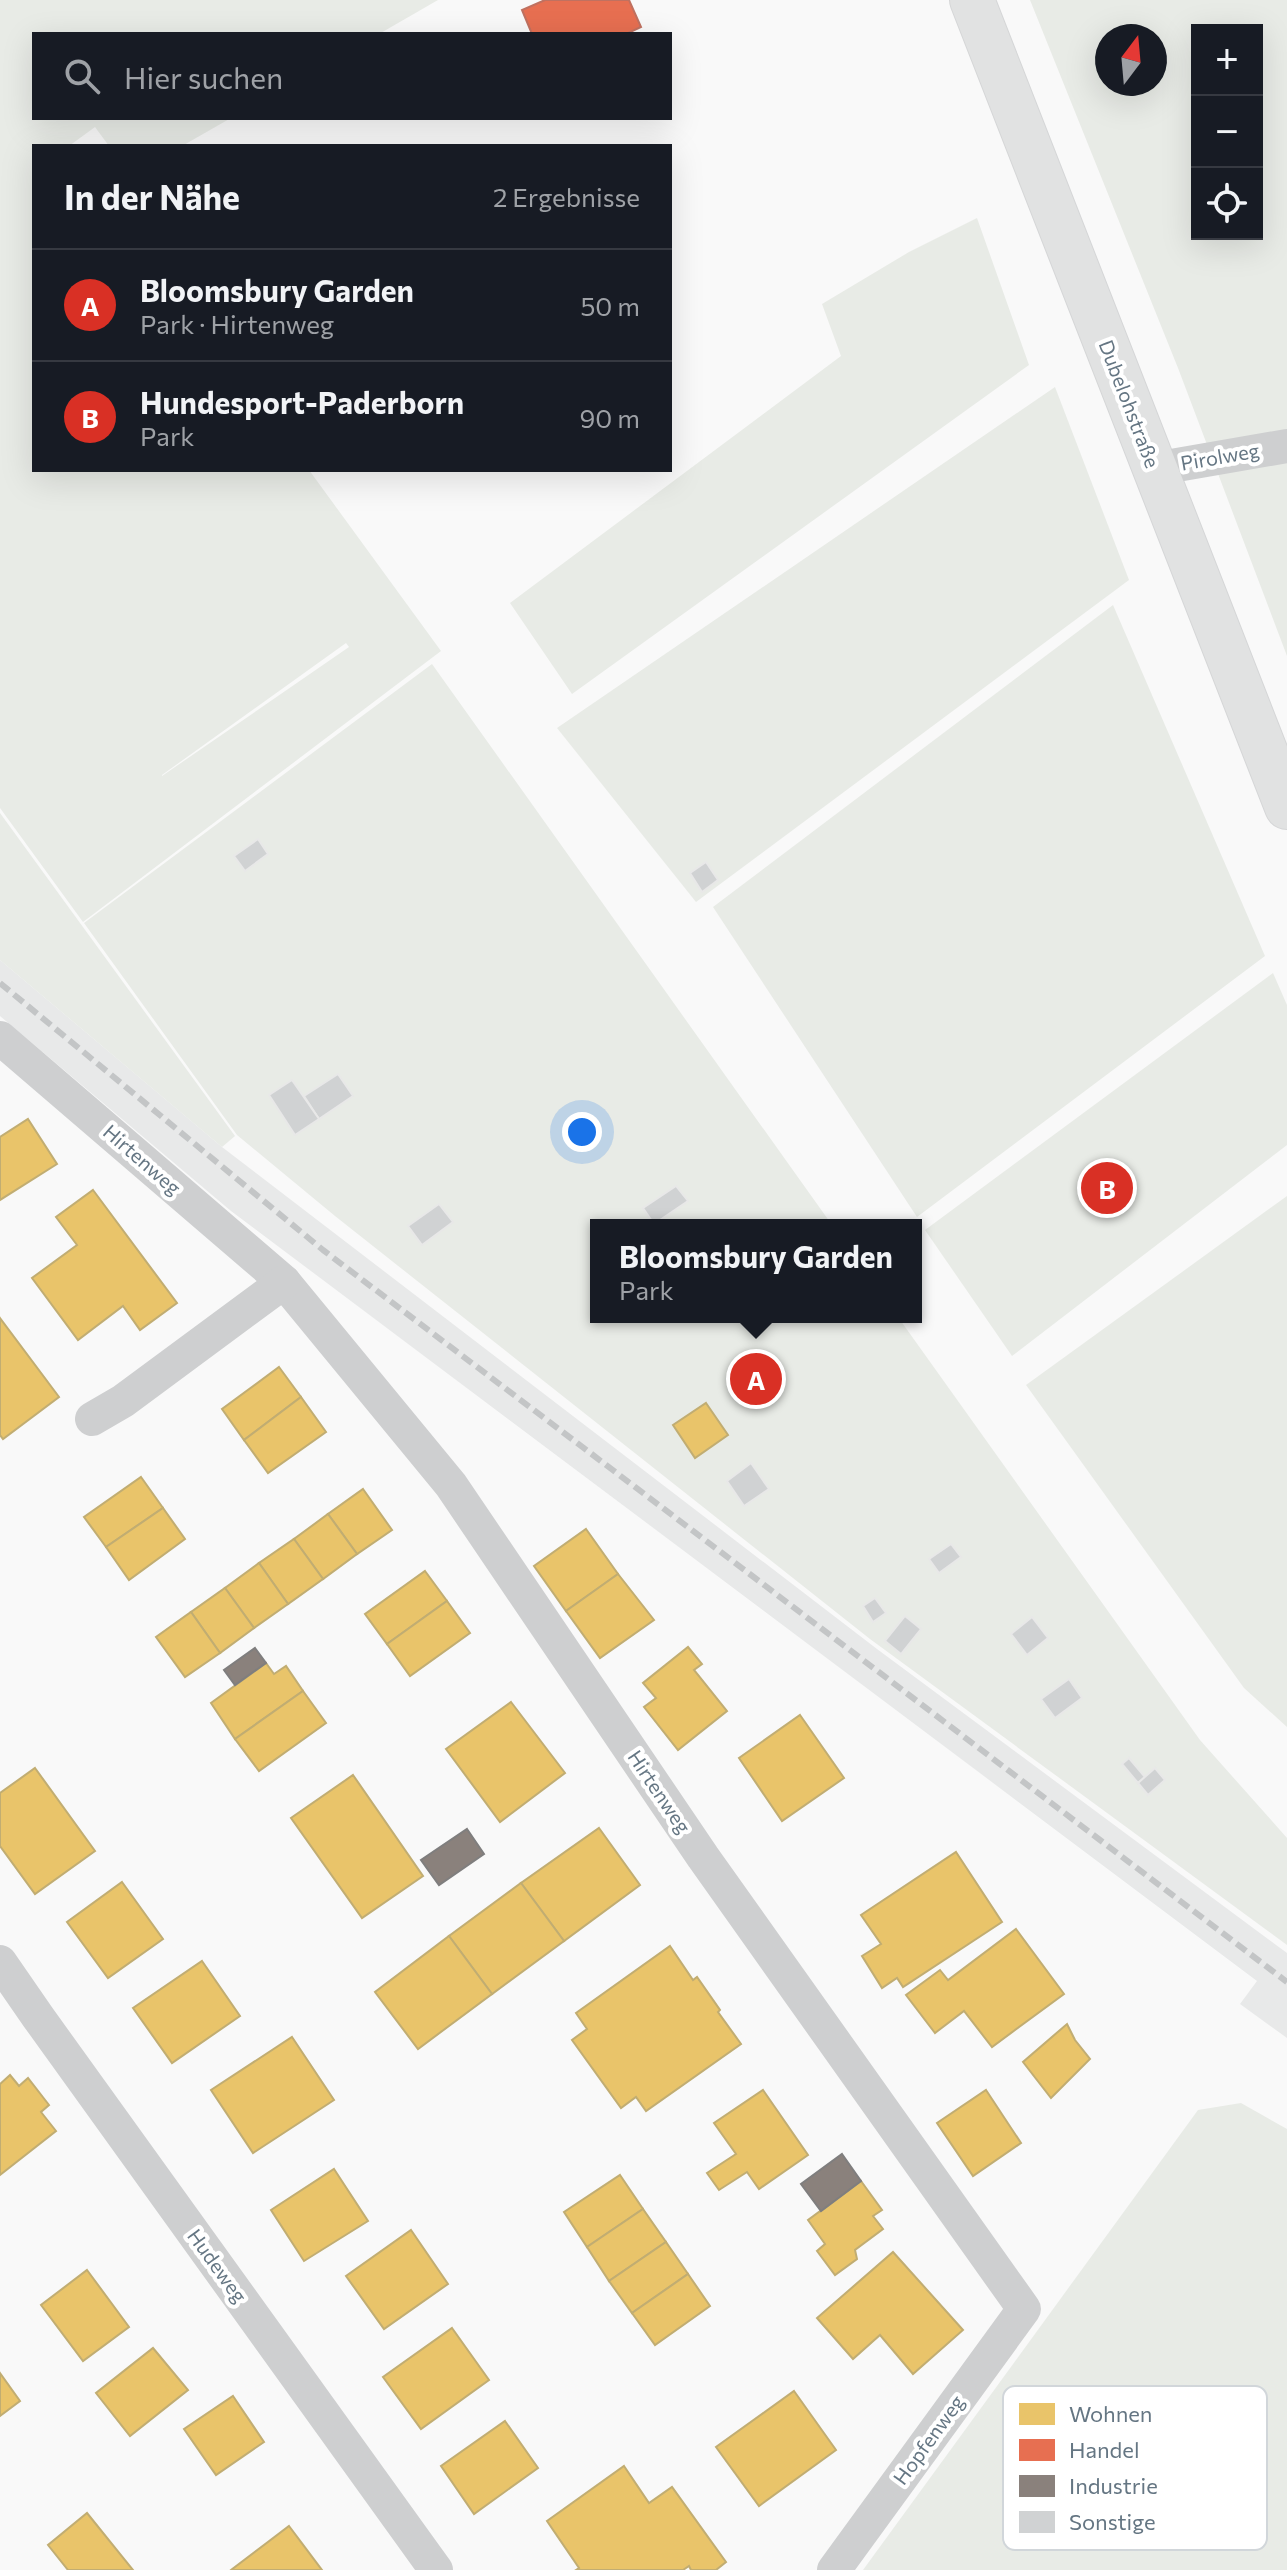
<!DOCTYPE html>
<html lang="de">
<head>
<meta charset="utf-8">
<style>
	body { margin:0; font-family:Commissioner,sans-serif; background:#20242c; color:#f1f3f6 }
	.controls { position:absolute; right:24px; top:24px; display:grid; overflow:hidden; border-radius:0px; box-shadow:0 8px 32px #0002 }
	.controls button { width:72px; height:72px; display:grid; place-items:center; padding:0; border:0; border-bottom:2px solid #363941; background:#171b24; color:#f1f3f6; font:40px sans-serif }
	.compass { position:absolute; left:1095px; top:24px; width:72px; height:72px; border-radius:50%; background:#171b24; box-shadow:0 8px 32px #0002; rotate:16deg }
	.you { position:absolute; left:582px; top:1132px; width:28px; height:28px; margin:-20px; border:6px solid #fff; border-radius:50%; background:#1a73e8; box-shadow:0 0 0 12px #1a73e833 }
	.badge { display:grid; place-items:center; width:52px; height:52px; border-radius:50%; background:#d93025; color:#fff; font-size:26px; font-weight:700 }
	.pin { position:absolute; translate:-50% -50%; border:4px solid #fff; box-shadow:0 2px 8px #0006 }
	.popup { position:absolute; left:590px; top:1219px; width:332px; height:104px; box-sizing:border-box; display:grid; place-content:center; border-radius:0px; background:#171b24; filter:drop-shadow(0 2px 6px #0005); font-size:26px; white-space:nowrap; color:#9ea1a6 }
	.popup b { font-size:30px; color:#f1f3f6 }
	.popup::after { content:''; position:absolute; left:50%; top:100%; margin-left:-16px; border:16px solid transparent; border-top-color:#171b24 }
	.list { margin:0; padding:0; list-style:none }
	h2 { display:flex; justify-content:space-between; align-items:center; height:104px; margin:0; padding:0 32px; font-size:34px }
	h2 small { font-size:26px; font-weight:400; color:#9ea1a6 }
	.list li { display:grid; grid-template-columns:52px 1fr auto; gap:24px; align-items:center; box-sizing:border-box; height:112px; padding:0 32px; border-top:2px solid #363941 }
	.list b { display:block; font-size:30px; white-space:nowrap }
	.list p { margin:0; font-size:26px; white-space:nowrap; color:#9ea1a6 }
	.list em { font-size:26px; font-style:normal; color:#9ea1a6 }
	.icon { flex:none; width:44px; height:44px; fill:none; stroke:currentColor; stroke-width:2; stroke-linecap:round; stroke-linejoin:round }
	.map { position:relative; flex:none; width:1287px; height:2570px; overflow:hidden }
	.search { position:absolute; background:#171b24; box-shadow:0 8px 32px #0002; left:32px; top:32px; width:640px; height:88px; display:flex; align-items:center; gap:20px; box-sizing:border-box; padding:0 28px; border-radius:0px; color:#9ea1a6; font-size:30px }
	.panel { position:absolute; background:#171b24; box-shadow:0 8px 32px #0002; left:32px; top:144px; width:640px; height:328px; border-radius:0px }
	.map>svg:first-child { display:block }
	.built { fill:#e8e9e9 }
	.green { fill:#e8ebe6; fill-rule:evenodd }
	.homes { fill:#e9c46a; stroke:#c1ad72; stroke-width:2 }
	.shops { fill:#e76f51; stroke:#c07160; stroke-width:2 }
	.industry { fill:#8a817c; stroke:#7f7e7e; stroke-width:2 }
	.building { fill:#d0d2d3; stroke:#e8e8e8; stroke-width:2 }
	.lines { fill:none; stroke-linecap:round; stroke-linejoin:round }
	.secondary-casing { stroke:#d5d6d7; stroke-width:46 }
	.street { stroke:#cecfd0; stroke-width:34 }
	.secondary { stroke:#e1e2e2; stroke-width:44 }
	.rail { stroke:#c3c5c6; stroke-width:6; stroke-dasharray:12 6; stroke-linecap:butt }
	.labels { text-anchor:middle; stroke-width:8; stroke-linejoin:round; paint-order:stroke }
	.street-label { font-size:20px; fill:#657683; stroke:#fff }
	.key { fill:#fff; stroke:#d1d6da; stroke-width:2 }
	.key-label { font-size:22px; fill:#657683 }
</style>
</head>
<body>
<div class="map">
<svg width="1287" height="2570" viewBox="0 0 1287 2570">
	<rect width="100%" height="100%" fill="#f9f9f9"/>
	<path class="built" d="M0 960 222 1147 877 1649 1287 1953V2038L1240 2004 1257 1981 231 1211 0 1016Z"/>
	<g class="green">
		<path d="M0 0H438L379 34H34V118H231L182 146H109L95 127 69 146H34V470H309L441 651 83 922 0 808ZM346 643 349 647 162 776V775Z"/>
		<path d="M1030 0H1287V656L1178 368ZM1197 30H1257V234H1197ZM1107 36H1155V84H1107Z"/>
		<path d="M977 218 1029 365 572 694 510 603 841 356 822 304 909 252Z"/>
		<path d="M1055 387 1129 580 696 902 557 728Z"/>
		<path d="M1113 605 1265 956 917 1217 713 907Z"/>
		<path d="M432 664 832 1225H596V1317H898L1200 1740 1287 1838V1945L870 1639 335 1216 237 1135 84 923Z"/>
		<path d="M0 813 235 1136 222 1147 0 960Z"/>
		<path d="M1273 973 1287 1005V1145L1012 1356 925 1230Z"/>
		<path d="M1287 1196V1727L1244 1688 1026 1385Z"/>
		<path d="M1241 2103 1287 2129V2570H863L1198 2110Z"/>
	</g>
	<g class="homes">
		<path d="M28 1119 57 1164 0 1200V1137Z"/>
		<path d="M93 1190 177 1303 140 1330 123 1306 78 1340 32 1278 77 1245 56 1217Z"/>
		<path d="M0 1318 59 1397 3 1439 0 1435Z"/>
		<path d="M279 1367 301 1397 244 1440 222 1409Z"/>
		<path d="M301 1397 326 1432 268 1473 244 1440Z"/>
		<path d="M706 1403 728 1435 695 1458 673 1425Z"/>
		<path d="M141 1477 163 1508 106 1547 84 1517Z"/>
		<path d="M363 1489 392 1530 357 1554 328 1514Z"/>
		<path d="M163 1508 185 1539 129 1580 106 1547Z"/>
		<path d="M328 1514 357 1554 323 1579 294 1539Z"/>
		<path d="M586 1529 618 1574 566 1611 534 1566Z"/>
		<path d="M294 1539 323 1579 288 1604 259 1563Z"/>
		<path d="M259 1563 288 1604 254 1628 225 1588Z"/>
		<path d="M425 1571 447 1601 387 1644 365 1614Z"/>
		<path d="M618 1574 654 1620 600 1658 566 1611Z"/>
		<path d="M225 1588 254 1628 220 1653 191 1612Z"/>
		<path d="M447 1601 470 1633 410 1676 387 1644Z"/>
		<path d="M191 1612 220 1653 185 1677 156 1637Z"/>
		<path d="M688 1647 702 1664 694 1670 727 1711 678 1750 644 1707 656 1698 643 1683Z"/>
		<path d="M266 1663 274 1674 286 1666 303 1691 235 1739 211 1703Z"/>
		<path d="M303 1691 326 1723 259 1771 235 1739Z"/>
		<path d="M511 1702 565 1773 500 1822 446 1749Z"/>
		<path d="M800 1715 844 1778 782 1821 739 1758Z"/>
		<path d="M35 1768 95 1851 35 1894 0 1846V1793Z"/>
		<path d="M353 1775 423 1876 362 1918 291 1818Z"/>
		<path d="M599 1828 640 1885 564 1941 521 1883Z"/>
		<path d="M956 1852 1002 1922 903 1987 897 1978 882 1988 862 1956 881 1944 861 1915Z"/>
		<path d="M122 1882 163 1939 108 1978 67 1922Z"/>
		<path d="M521 1883 564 1941 492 1994 449 1936Z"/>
		<path d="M1016 1929 1064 1994 992 2047 964 2011 935 2033 906 1995 940 1970 948 1980Z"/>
		<path d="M449 1936 492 1994 418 2049 375 1992Z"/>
		<path d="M670 1946 693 1980 697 1977 720 2010 718 2012 741 2044 646 2111 636 2097 621 2108 572 2040 587 2029 576 2013Z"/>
		<path d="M202 1961 240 2016 172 2063 133 2008Z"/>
		<path d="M1067 2024 1075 2040 1090 2059 1051 2098 1023 2062Z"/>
		<path d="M292 2037 334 2100 253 2153 211 2090Z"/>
		<path d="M10 2075 19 2086 28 2078 49 2105 41 2112 56 2131 0 2175V2084Z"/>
		<path d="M763 2090 808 2155 759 2189 747 2172 719 2190 707 2173 736 2154 714 2123Z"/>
		<path d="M986 2090 1021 2143 973 2176 937 2123Z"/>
		<path d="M334 2169 368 2221 304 2261 271 2210Z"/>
		<path d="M620 2175 643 2209 587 2247 564 2212Z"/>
		<path d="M861 2181 882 2210 873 2216 883 2229 855 2250 857 2259 835 2275 817 2251 825 2244 808 2220Z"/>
		<path d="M643 2209 666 2242 609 2281 587 2247Z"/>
		<path d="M411 2230 448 2284 384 2329 346 2276Z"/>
		<path d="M666 2242 688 2274 632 2313 609 2281Z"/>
		<path d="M893 2252 963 2330 913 2374 880 2335 853 2359 817 2318Z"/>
		<path d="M87 2270 129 2327 83 2361 41 2305Z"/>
		<path d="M688 2274 710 2306 655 2345 632 2313Z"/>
		<path d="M452 2328 489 2380 421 2429 383 2377Z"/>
		<path d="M153 2348 188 2390 130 2436 96 2393Z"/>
		<path d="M0 2373 20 2401 0 2416Z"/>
		<path d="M794 2391 836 2450 759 2506 716 2447Z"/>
		<path d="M233 2396 264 2442 216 2475 184 2429Z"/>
		<path d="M505 2421 538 2468 474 2514 441 2466Z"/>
		<path d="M624 2466 649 2503 672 2487 726 2562 716 2570H691L689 2566 683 2570H576L579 2568 547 2521Z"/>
		<path d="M87 2513 133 2570H68L48 2545Z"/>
		<path d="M289 2526 322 2570H231Z"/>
	</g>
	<path class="shops" d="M545 0H629L641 27 626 34H532L522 10Z"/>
	<g class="industry">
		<path d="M255 1648 266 1663 235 1685 224 1670Z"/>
		<path d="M467 1829 484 1854 439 1885 421 1860Z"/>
		<path d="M842 2154 861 2181 821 2211 801 2184Z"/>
	</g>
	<g class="building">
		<path d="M258 839 268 854 245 871 234 856Z"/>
		<path d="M706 862 718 880 702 892 690 873Z"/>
		<path d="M338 1074 353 1096 319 1119 304 1096Z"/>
		<path d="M292 1080 319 1119 295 1135 269 1095Z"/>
		<path d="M676 1186 688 1201 654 1224 643 1208Z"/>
		<path d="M439 1204 453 1222 422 1245 408 1226Z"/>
		<path d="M751 1463 769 1489 744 1506 727 1481Z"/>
		<path d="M951 1544 961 1557 939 1573 929 1559Z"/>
		<path d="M875 1598 886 1613 873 1622 863 1606Z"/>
		<path d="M905 1616 921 1629 901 1654 885 1641Z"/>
		<path d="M1032 1617 1048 1638 1027 1655 1011 1634Z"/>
		<path d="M1069 1679 1082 1698 1055 1718 1041 1699Z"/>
		<path d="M1129 1758 1145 1777 1138 1783 1122 1764Z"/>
		<path d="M1155 1768 1165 1780 1148 1795 1138 1783Z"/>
	</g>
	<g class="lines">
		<defs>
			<path id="secondary" d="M972 0 1287 807"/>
		</defs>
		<use href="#secondary" class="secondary-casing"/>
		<g class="street">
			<path d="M1154 469 1287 446"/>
			<path d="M0 1038 284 1282 451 1485 703 1857 1024 2309 834 2570"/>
			<path d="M92 1419 123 1401 284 1282"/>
			<path d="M0 1962 38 2017 436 2570"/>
		</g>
		<use href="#secondary" class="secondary"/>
		<path class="rail" d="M0 983 323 1250 1287 1982"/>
	</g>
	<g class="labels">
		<g class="street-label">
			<text transform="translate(1129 404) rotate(69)" y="7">Dubelohstraße</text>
			<text transform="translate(1220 457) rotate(-10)" y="7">Pirolweg</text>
			<text transform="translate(142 1160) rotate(41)" y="7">Hirtenweg</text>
			<text transform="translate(659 1792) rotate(56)" y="7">Hirtenweg</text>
			<text transform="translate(217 2266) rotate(54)" y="7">Hudeweg</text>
			<text transform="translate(929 2440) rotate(-54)" y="7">Hopfenweg</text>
		</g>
	</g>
	<rect x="1003" y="2386" width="264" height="164" rx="12" class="key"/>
	<rect x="1019" y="2403" width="36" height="22" fill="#e9c46a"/>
	<rect x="1019" y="2439" width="36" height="22" fill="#e76f51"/>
	<rect x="1019" y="2475" width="36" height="22" fill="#8a817c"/>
	<rect x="1019" y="2511" width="36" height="22" fill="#d0d2d3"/>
	<g class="key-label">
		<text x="1069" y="2422">Wohnen</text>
		<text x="1069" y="2458">Handel</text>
		<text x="1069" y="2494">Industrie</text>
		<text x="1069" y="2530">Sonstige</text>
	</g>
</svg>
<div class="controls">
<button>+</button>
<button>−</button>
<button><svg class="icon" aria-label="locate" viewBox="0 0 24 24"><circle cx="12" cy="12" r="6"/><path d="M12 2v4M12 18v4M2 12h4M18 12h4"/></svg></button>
</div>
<svg class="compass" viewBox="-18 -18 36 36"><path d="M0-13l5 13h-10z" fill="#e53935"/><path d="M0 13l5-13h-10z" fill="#9ea1a6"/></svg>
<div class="you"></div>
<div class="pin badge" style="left:756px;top:1379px">A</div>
<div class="popup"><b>Bloomsbury Garden</b>Park</div>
<div class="pin badge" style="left:1107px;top:1188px">B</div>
<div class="search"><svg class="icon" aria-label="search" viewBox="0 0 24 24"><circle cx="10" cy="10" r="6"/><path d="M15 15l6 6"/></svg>Hier suchen</div>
<section class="panel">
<h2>In der Nähe<small>2 Ergebnisse</small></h2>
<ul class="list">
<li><span class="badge">A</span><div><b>Bloomsbury Garden</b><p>Park · Hirtenweg</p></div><em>50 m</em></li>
<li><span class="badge">B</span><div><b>Hundesport-Paderborn</b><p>Park</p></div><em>90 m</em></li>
</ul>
</section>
</div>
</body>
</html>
